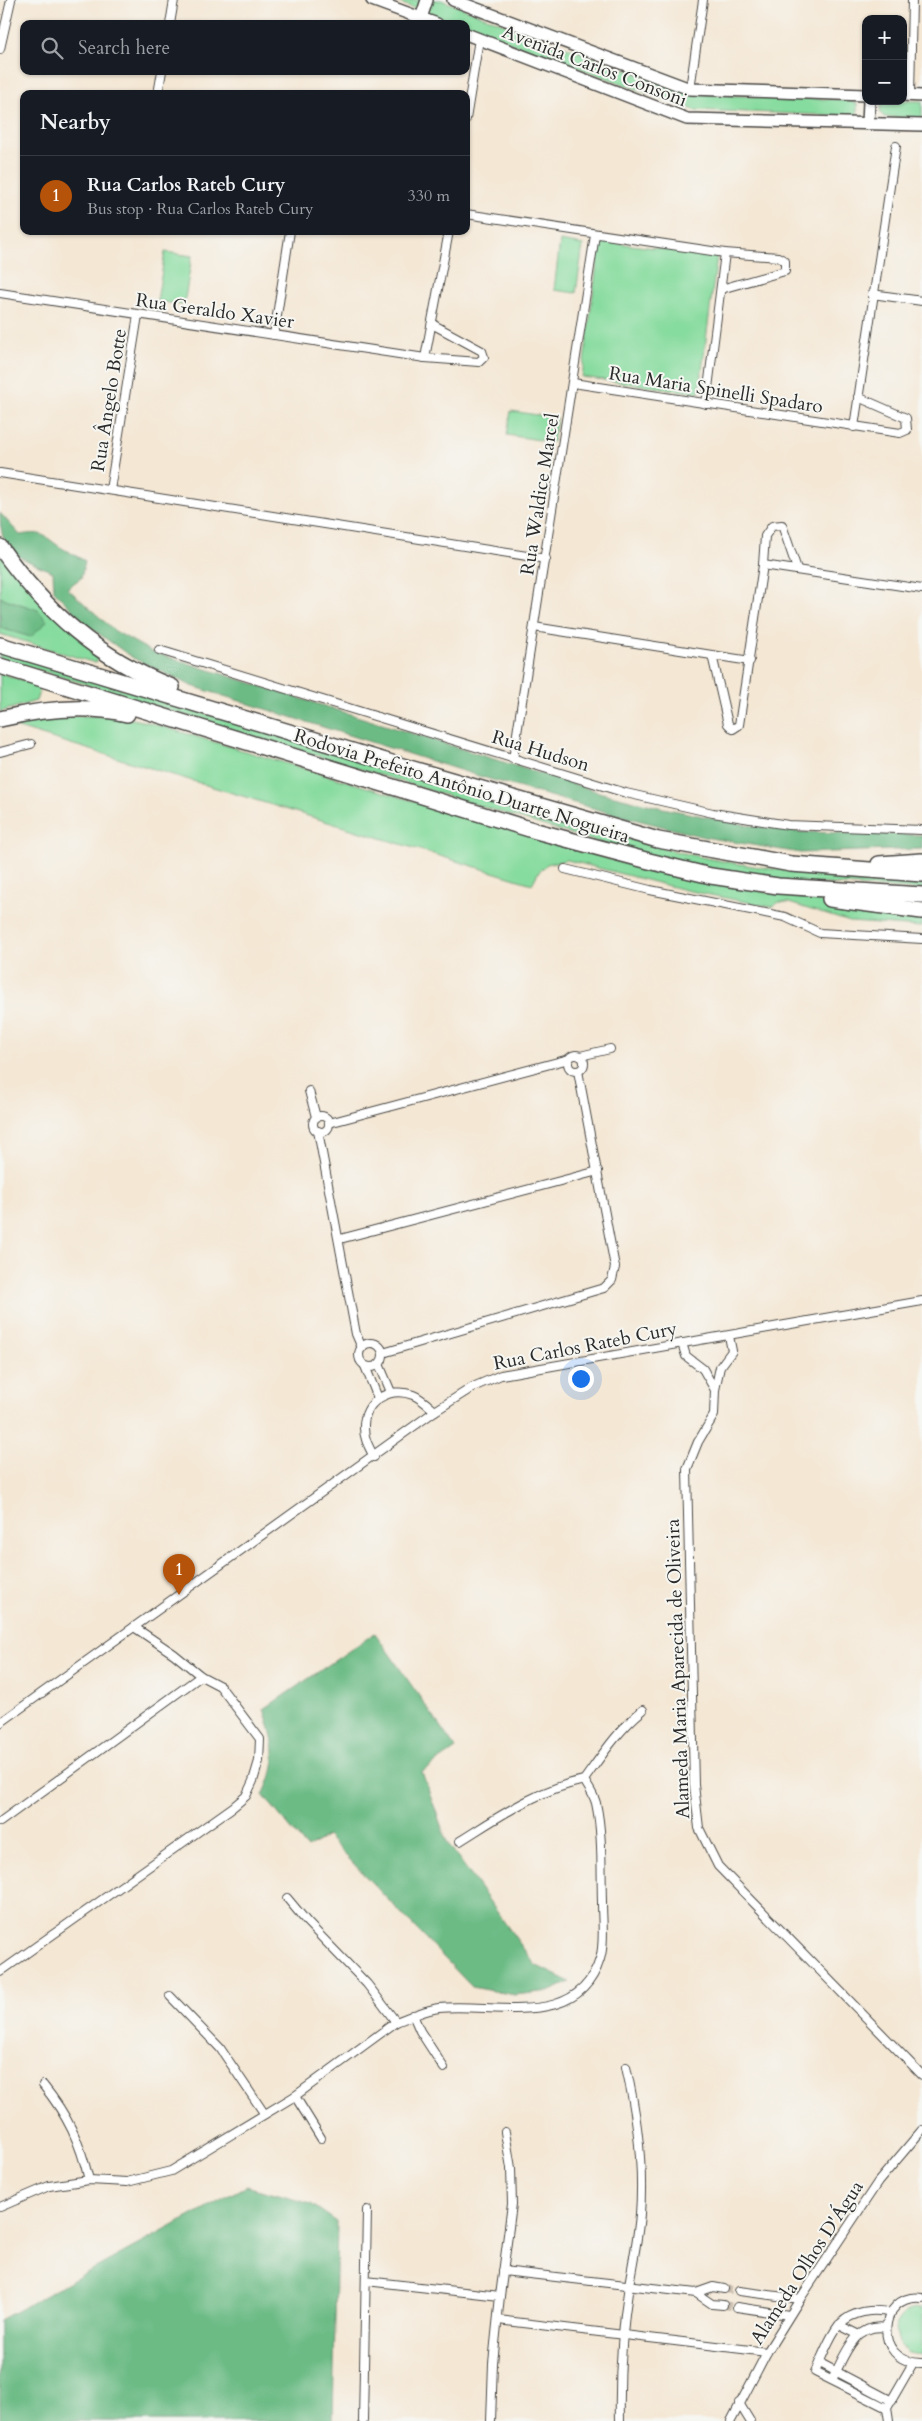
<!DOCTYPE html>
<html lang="en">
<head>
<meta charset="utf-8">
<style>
	body { margin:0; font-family:Cardo,serif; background:#242831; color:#f1f3f6 }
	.controls { position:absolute; right:15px; top:15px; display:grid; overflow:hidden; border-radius:10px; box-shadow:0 1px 4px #0004 }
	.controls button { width:45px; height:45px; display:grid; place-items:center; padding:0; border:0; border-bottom:1px solid #363941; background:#171b24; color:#f1f3f6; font:25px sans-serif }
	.you { position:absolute; left:580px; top:1378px; width:18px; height:18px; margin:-12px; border:4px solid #fff; border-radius:50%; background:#1a73e8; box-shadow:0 0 0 8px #1a73e833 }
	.badge { display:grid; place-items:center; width:32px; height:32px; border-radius:50%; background:#b45309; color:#fff; font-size:16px; font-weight:700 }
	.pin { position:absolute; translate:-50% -41px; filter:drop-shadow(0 1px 2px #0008) }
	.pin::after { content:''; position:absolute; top:26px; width:18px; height:15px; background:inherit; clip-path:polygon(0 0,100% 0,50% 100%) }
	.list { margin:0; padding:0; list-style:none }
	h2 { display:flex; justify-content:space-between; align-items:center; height:65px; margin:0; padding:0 20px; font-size:21px }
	h2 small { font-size:16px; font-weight:400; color:#9ea1a6 }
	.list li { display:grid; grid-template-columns:32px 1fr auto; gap:15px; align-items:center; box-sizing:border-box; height:80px; padding:0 20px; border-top:1px solid #363941 }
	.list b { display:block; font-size:19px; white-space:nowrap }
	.list p { margin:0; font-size:16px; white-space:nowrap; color:#9ea1a6 }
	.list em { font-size:16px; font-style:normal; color:#9ea1a6 }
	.icon { flex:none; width:28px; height:28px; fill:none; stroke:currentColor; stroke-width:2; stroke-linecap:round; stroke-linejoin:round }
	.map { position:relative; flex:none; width:922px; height:2421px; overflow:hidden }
	.search { position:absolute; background:#171b24; box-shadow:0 1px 4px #0004; left:20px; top:20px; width:450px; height:55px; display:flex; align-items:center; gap:12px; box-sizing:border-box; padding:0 18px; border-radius:10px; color:#9ea1a6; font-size:19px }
	.panel { position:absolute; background:#171b24; box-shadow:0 1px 4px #0004; left:20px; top:90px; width:450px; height:145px; border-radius:10px }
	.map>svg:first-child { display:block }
	.green { fill:#86db9e; stroke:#588364 }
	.forest { fill:#6cbb85; stroke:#4c7358 }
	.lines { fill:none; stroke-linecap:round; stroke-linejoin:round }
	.street-tunnel { stroke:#ccc1b2; stroke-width:8; stroke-dasharray:8 4; stroke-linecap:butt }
	.street-casing { stroke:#494744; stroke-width:10 }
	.secondary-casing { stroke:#494744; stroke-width:14 }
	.highway-casing { stroke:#494744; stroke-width:18 }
	.street { stroke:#fff; stroke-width:8 }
	.secondary { stroke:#fff; stroke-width:11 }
	.highway { stroke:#fff; stroke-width:15 }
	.labels { text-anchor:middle; stroke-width:4; stroke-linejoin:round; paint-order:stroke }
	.street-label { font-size:19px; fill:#2b2b2b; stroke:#f6f6f2 }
</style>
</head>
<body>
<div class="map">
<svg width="922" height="2421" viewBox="0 0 922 2421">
	<rect width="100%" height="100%" fill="#f6f6f2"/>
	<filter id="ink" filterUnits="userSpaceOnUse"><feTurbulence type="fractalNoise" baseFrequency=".02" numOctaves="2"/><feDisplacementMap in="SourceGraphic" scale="10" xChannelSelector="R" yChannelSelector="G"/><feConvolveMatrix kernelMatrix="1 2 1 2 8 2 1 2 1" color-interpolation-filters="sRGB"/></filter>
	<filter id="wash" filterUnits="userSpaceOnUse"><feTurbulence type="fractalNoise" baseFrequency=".0096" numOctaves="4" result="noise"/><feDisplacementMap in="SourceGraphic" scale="20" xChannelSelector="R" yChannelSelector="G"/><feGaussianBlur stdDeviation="1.12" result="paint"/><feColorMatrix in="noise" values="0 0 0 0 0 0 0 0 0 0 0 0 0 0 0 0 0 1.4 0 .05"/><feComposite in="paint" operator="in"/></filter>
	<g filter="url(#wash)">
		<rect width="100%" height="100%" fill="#f4e7d4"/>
		<g class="green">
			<path d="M392 0H441L691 94 848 100 857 104V114L851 116 694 110 466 27V24H457Z"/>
			<path d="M888 101H922V118L884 117 880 112 882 103Z"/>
			<path d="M560 241 583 245 576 293 554 290Z"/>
			<path d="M600 241 717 256 699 393 582 377Z"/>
			<path d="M165 252 192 256 184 305 157 301Z"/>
			<path d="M511 411 557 418 553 442 507 435Z"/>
			<path d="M0 553 98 656 97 662 95 663 0 634Z"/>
			<path d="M0 652 575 824C620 836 665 850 711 859 781 872 851 879 922 881V890L793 882 709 869 626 851 0 658Z"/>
			<path d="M0 673 38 685 39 692 36 701 0 712Z"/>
			<path d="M30 716H117L147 722 629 865C726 887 824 903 922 916V927L850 922 789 903 779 902 772 907 685 890 567 860 547 864 538 873 532 884 2 723Z"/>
			<path d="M922 2308V2355L908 2353 900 2346 895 2329C898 2316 908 2307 922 2308Z"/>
		</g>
		<g class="forest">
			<path d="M0 513 20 535C43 531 43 535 60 547 68 552 77 556 85 561L81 578 67 588 115 631 152 652 602 793 663 808 747 825 802 832 922 835V849L800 853 704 837 610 813 482 777 192 686 133 658 88 626 54 591 53 572C20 557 0 555 0 513Z"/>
			<path d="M0 597 38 610 47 621 31 637 0 628Z"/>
			<path d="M375 1633 456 1749 422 1772 447 1842 535 1965 570 1982 550 1991 515 1995 472 1987 327 1836 307 1848 263 1795C280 1761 275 1743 264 1709Z"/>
			<path d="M246 2186 311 2204 337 2222 333 2421H0V2320Z"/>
		</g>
	</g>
	<g filter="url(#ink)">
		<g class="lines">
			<g class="street-tunnel">
				<path d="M724 2289 739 2291"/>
				<path d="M723 2305 737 2307"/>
			</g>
			<defs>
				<g id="street">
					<path d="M170 24 174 0"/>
					<path d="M0 49 11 0"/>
					<path d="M690 89 703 0"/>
					<path d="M158 94 162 71"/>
					<path d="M910 95 912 0"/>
					<path d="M466 119 479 39"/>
					<path d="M466 214 725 253 778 257 785 261V271L721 289"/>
					<path d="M0 293 425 358 479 362 484 357 482 351 432 324"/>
					<path d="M872 294 922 301"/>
					<path d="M274 335 290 231"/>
					<path d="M425 358 449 231"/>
					<path d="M573 383 900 433 907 430 906 418 858 397"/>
					<path d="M706 404 725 253"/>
					<path d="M854 427 896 146"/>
					<path d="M0 473 546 559"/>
					<path d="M110 490 138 315"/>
					<path d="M763 565 922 589"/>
					<path d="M534 627 750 661"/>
					<path d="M159 650 626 793 713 813 788 825 922 830"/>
					<path d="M712 655 728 724 733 729 739 725 763 565 765 536 772 526 782 525 797 569"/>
					<path d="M0 752 31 744"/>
					<path d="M513 759 595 235"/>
					<path d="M565 869 650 890 785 917 820 933 922 939"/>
					<circle cx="576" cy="1063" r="8"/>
					<path d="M580 1056 610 1049"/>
					<path d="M309 1091 316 1117"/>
					<circle cx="321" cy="1124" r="8"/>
					<path d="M329 1123 569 1059"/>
					<path d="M318 1131 356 1334 362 1348"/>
					<path d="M340 1239 598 1171"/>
					<path d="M729 1336 732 1351 720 1367 715 1390 714 1415 698 1442 687 1469 694 1785 699 1828 718 1866 922 2075"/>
					<path d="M682 1343 686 1356 703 1369 715 1390"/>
					<circle cx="371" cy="1355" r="12"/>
					<path d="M383 1353 604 1288 612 1280 615 1267 578 1071"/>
					<path d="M379 1364 391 1392"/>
					<path d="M365 1366 378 1398"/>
					<path d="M374 1457C369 1447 364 1439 364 1428 363 1401 390 1386 413 1395 421 1398 429 1406 435 1411"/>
					<path d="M0 1723 435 1411 473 1387 501 1375 922 1301"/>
					<path d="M0 1822 201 1676"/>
					<path d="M460 1841C500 1816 537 1790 584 1780 602 1755 619 1729 643 1710"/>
					<path d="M287 1898 307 1922 367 1984 396 2022"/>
					<path d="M0 1972 233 1807 246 1796 253 1781 259 1761 260 1739 220 1686 201 1676 174 1654 134 1627"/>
					<path d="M170 1996 220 2048 264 2113"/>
					<path d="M413 2015 420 2031 444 2068"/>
					<path d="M43 2085C68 2116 80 2142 89 2180"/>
					<path d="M295 2096 321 2138"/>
					<path d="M0 2207 49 2186 89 2180 127 2182 171 2171 295 2096 396 2022C409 2017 425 2010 439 2008 494 2002 578 2031 600 1959 605 1943 602 1920 602 1902 601 1870 603 1835 596 1803 594 1795 588 1787 584 1780"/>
					<path d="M503 2271 696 2293 713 2287 724 2289"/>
					<path d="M366 2281 500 2296"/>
					<path d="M739 2291 800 2299"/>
					<path d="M696 2293 712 2304 723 2305"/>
					<path d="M922 2298C878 2292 871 2363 922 2363"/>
					<path d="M737 2307 789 2315"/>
					<path d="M498 2320 767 2352"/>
					<path d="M839 2325 857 2334"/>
					<path d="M820 2363 892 2401"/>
					<path d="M832 2380C844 2357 854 2322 886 2328"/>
					<path d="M739 2403 750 2421"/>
					<path d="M887 2408 815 2372C821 2360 830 2334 840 2324 853 2311 874 2308 891 2313"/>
					<path d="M363 2421 367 2210"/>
					<path d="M491 2421 493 2363 500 2296 512 2204 511 2168 505 2132"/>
					<path d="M620 2421C619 2376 622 2329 629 2285 633 2261 638 2238 640 2214 644 2164 637 2115 626 2067"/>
					<path d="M731 2421 767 2352 800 2299 878 2182 922 2130"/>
					<path d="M889 2421 887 2408 913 2363"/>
				</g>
				<g id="secondary">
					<path d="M372 0 437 24"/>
					<path d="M453 0 690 89 866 95"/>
					<path d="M421 18 427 0"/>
					<path d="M466 34 687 119 922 125"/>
					<path d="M903 95 922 96"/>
					<path d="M868 124 869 101"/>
				</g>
				<g id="highway">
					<path d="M0 547C46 612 98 658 172 687"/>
					<path d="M0 645 392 763 658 840 791 864 922 874"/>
					<path d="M0 666 536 831 649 861 711 876 778 886 922 895"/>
					<path d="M0 719C42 709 85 704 127 714"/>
					<path d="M879 864 922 861"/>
					<path d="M830 899 922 911"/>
				</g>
			</defs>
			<use href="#street" class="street-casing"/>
			<use href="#secondary" class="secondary-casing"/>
			<use href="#highway" class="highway-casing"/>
			<use href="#street" class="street"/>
			<use href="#secondary" class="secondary"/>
			<use href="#highway" class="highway"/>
		</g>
	</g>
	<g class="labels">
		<g class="street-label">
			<text transform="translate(595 65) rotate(21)" y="7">Avenida Carlos Consoni</text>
			<text transform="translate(215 310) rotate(8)" y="7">Rua Geraldo Xavier</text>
			<text transform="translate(716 389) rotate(9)" y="7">Rua Maria Spinelli Spadaro</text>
			<text transform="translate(108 400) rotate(-81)" y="7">Rua Ângelo Botte</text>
			<text transform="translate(539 494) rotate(-81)" y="7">Rua Waldice Marcel</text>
			<text transform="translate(541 750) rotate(17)" y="7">Rua Hudson</text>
			<text transform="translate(462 785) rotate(17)" y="7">Rodovia Prefeito Antônio Duarte Nogueira</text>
			<text transform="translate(585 1345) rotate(-11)" y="7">Rua Carlos Rateb Cury</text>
			<text transform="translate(677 1669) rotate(-92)" y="7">Alameda Maria Aparecida de Oliveira</text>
			<text transform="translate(806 2262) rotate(-57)" y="7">Alameda Olhos D'Água</text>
		</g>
	</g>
</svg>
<div class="controls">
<button>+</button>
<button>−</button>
</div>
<div class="you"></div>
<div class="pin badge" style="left:179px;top:1595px">1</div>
<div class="search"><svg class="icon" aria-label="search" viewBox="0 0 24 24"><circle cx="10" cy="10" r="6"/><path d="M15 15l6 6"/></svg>Search here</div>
<section class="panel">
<h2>Nearby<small></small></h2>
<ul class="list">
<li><span class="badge">1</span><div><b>Rua Carlos Rateb Cury</b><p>Bus stop · Rua Carlos Rateb Cury</p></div><em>330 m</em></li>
</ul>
</section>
</div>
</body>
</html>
